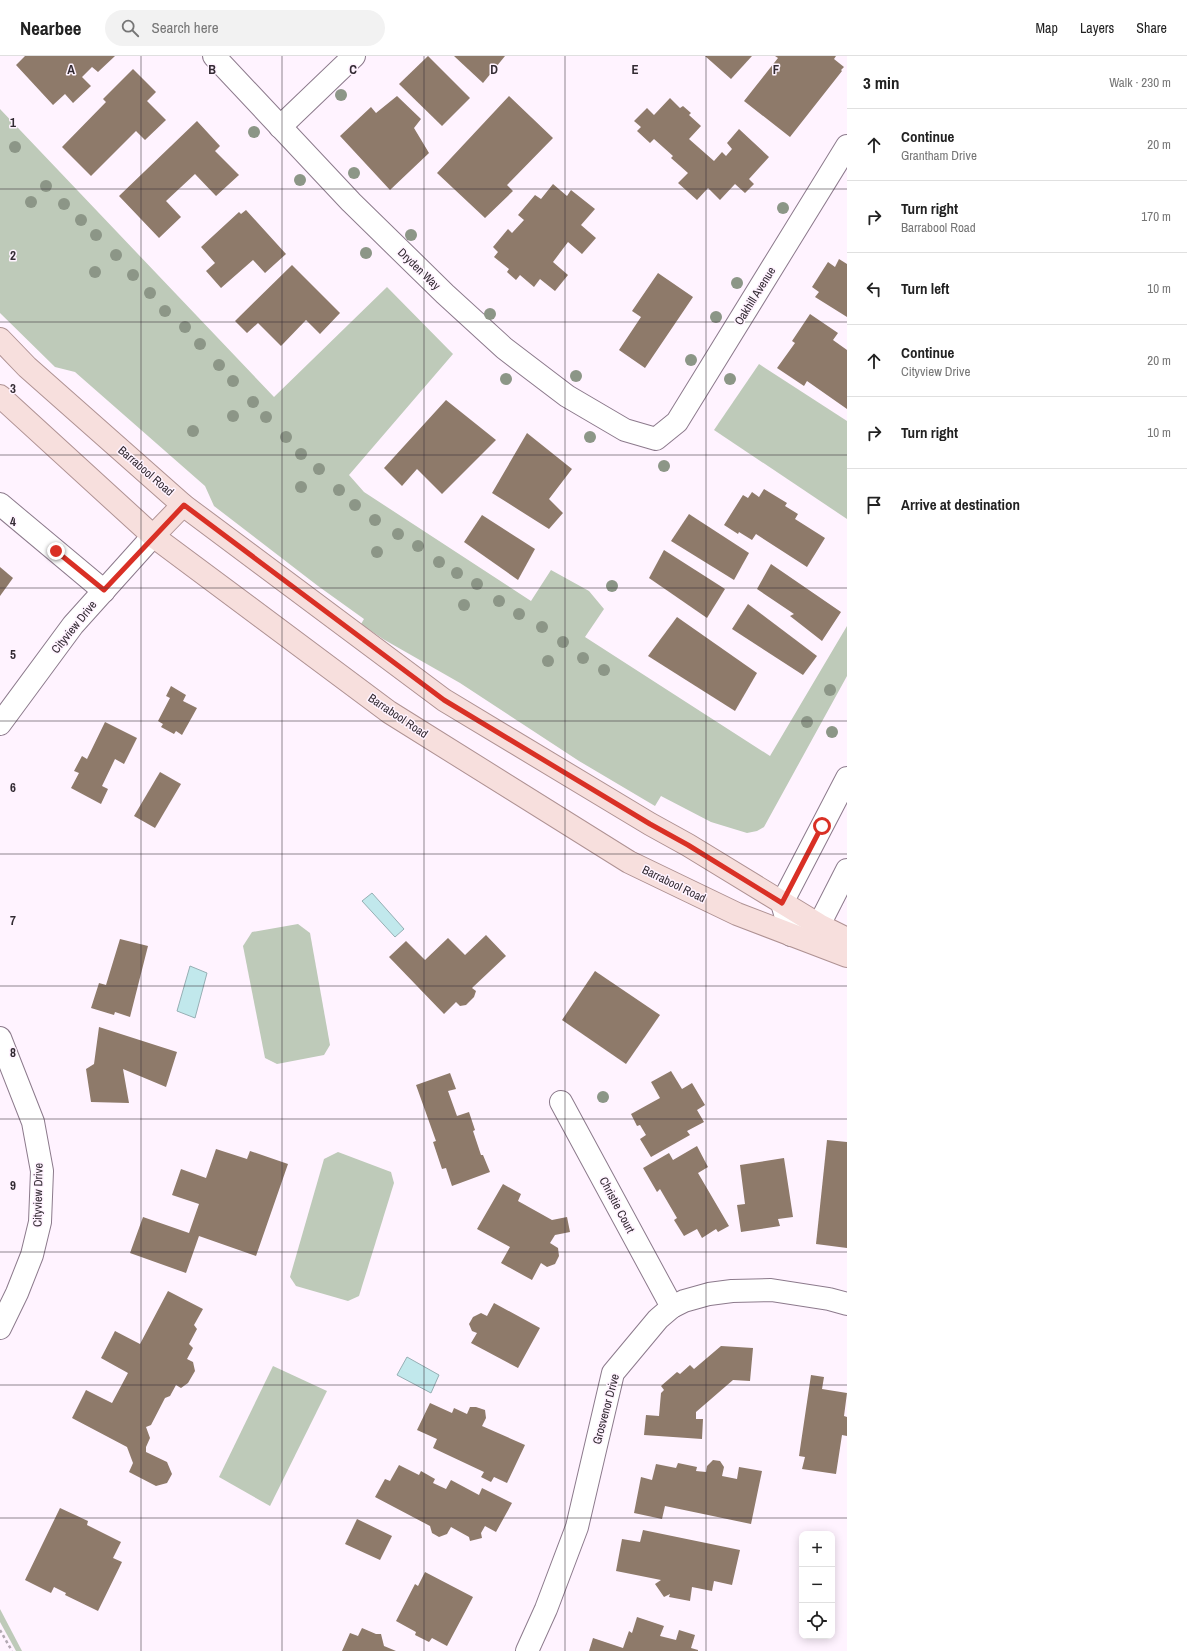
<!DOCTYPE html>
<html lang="en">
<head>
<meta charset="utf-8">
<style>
	body { margin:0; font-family:"Archivo Narrow",sans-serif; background:#f2f2f2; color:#222 }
	.controls { position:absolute; right:12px; bottom:12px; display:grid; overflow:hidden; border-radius:8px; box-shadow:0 2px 10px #0003 }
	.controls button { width:36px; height:36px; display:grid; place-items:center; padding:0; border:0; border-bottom:1px solid #e0e0e0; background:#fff; color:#222; font:20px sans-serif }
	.stop { position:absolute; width:12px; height:12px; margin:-9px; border:3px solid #d93025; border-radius:50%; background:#fff }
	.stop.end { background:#d93025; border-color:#fff; box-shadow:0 1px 4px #0008 }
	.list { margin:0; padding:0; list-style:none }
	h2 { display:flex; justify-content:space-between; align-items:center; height:52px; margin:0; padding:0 16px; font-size:17px }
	h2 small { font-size:13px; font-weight:400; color:#767676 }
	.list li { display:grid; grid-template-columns:26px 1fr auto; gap:12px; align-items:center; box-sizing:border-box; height:72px; padding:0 16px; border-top:1px solid #e0e0e0 }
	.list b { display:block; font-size:15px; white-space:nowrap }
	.list p { margin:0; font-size:13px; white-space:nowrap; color:#767676 }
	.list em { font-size:13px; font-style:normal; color:#767676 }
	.icon { flex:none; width:22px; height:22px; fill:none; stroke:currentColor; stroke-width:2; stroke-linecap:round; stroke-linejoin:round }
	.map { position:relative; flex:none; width:847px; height:1595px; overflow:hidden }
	header { display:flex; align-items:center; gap:24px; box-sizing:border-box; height:56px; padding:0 20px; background:#fff; border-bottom:1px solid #e0e0e0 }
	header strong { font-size:19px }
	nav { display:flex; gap:22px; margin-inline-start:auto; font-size:14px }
	.search { width:280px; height:36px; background:#f2f2f2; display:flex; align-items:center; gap:10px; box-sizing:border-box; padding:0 14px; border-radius:22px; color:#767676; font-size:15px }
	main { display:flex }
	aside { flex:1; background:#fff }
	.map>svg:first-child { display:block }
	.green { fill:#becab9 }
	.water { fill:#c1e8ec; stroke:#96afb4 }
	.building { fill:#8e7a6a }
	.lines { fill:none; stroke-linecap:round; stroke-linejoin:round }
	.minor-casing { stroke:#8c7a8c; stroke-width:24 }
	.major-casing { stroke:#af9293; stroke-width:24 }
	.path { stroke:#b2a8b2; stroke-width:2.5; stroke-dasharray:3 3; stroke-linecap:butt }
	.minor { stroke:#fff; stroke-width:22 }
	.major { stroke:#f7dfdd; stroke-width:22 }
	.tree { fill:#8c9687 }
	.route { stroke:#d93025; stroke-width:5 }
	.grid { fill:none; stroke:#332b33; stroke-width:1; stroke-opacity:0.55 }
	.labels { text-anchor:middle; stroke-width:3; stroke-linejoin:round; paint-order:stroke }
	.street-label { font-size:12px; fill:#332b33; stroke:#fff3ff }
	.grid-label { font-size:13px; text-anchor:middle; font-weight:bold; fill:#332b33; stroke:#fff3ff; stroke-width:3; stroke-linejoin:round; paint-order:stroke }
</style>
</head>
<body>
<header>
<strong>Nearbee</strong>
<div class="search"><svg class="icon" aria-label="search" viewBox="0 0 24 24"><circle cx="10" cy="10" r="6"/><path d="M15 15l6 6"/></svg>Search here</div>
<nav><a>Map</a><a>Layers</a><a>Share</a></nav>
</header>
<main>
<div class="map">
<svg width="847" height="1595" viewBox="0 0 847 1595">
	<rect width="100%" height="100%" fill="#fff3ff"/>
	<g class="green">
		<path d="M0 53 274 341 387 231 453 298 349 419 364 436 531 545 551 514 589 535 604 553 585 581 770 700 847 570V620L764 771 757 775 747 777 711 766 661 740 655 750 579 705 460 627 383 583 361 568 364 563 318 530 214 450 205 430 75 316 55 311 0 257Z"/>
		<path d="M759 308 847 365V463L714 374Z"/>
		<path d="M298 868 310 877 330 989 324 999 277 1008 265 1002 243 890 252 876Z"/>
		<path d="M338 1096 391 1116 394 1127 359 1240 348 1245 296 1230 290 1221 324 1103Z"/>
		<path d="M273 1310 327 1335 270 1450 219 1421Z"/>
		<path d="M0 1553 22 1595H16L0 1566Z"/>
	</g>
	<g class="water">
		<path d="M372 837 404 873 395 881 362 845Z"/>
		<path d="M190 910 207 917 195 962 177 955Z"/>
		<path d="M407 1301 439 1319 431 1337 397 1319Z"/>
	</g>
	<g class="building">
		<path d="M25 0H115L98 16 92 11 82 21 91 30 73 47 65 38 53 49 16 9Z"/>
		<path d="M428 0 470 42 442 70 399 28Z"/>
		<path d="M454 0H505L483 27Z"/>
		<path d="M705 0H752L731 23Z"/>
		<path d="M775 0H836L834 3 844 11 841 14 842 15 790 81 744 45 778 2Z"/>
		<path d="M133 13 156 36 147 45 166 64 145 84 136 75 91 120 62 91 106 46 103 43Z"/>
		<path d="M397 40 421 63 414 72 429 97 390 134 340 80 371 51 376 57Z"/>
		<path d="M509 40 553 82 507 129 513 135 485 162 437 117Z"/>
		<path d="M670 42 680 52 683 50 691 57 689 59 701 70 689 83 714 105 722 96 726 100 732 93 727 87 739 73 769 101 749 123 754 128 745 137 735 128 720 144 708 132 697 144 678 127 688 117 671 102 673 100 654 83 650 87 637 75 641 71 634 65 647 52 654 59Z"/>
		<path d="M197 65 220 90 215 95 239 119 216 140 195 118 166 145 181 161 159 182 119 140Z"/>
		<path d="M553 128 567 140 571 134 595 153 581 169 596 182 582 198 568 186 553 206 568 219 555 235 540 223 534 231 520 219 516 224 507 216 509 213 494 201 498 196 493 191 508 173 512 177 524 164 518 159 535 139 541 143Z"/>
		<path d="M246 154 286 198 265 217 253 204 221 232 206 215 215 207 201 191 239 156 241 158Z"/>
		<path d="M839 203 847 208V261L815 241 819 236 812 231 828 206 835 211Z"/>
		<path d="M292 209 340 257 320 278 306 264 281 290 258 267 247 277 235 265Z"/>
		<path d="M658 217 693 241 645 312 619 294 641 261 632 255Z"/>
		<path d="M810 258 838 277 833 284 847 294V353L807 325 804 330 777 312 795 287 792 285Z"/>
		<path d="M446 344 496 384 442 438 417 413 402 430 384 412Z"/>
		<path d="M527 377 572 413 549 443 563 457 549 473 492 437Z"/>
		<path d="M764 433 787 447 785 450 798 458 795 463 825 482 807 511 756 478 752 484 739 476 738 478 724 469 743 439 748 442 752 436 759 441Z"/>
		<path d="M689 458 749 497 734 524 671 485Z"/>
		<path d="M482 459 535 493 518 524 464 486Z"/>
		<path d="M664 494 725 533 707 562 649 522Z"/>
		<path d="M771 508 841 556 822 585 790 560 794 558 757 533Z"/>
		<path d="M0 511 13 522 0 540Z"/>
		<path d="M748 548 817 600 803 619 732 573Z"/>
		<path d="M677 561 757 617 735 655 648 600Z"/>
		<path d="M171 630 186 639 183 645 197 652 182 679 176 675 174 678 161 671 163 668 158 665 170 642 166 640Z"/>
		<path d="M105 666 137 682 124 708 115 703 102 730 108 733 101 748 71 732 79 717 74 715 82 700 87 703Z"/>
		<path d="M160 716 181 728 155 772 134 760Z"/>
		<path d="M486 879 506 900 472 932 476 935 474 941 466 949 460 950 456 946 444 958 389 901 406 885 425 904 448 882 465 899Z"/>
		<path d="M120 883 148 890 130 961 115 956 114 959 91 952 99 927 106 929Z"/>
		<path d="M595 915 660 959 626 1008 562 964Z"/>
		<path d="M99 971 177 996 166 1031 123 1013 129 1047 91 1046 86 1013 94 1008Z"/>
		<path d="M671 1015 682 1033 692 1027 705 1049 697 1054 704 1066 687 1075 690 1079 651 1101 640 1083 646 1079 640 1069 637 1070 631 1058 660 1042 651 1026Z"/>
		<path d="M450 1017 456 1033 448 1035 457 1060 469 1056 475 1074 473 1075 481 1099H483L490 1116 452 1130 446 1112 442 1113 433 1086 436 1085 416 1029Z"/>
		<path d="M827 1084 847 1086V1192L816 1188Z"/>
		<path d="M697 1090 708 1111 698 1117 729 1170 718 1176 716 1173 702 1182 697 1173 684 1180 674 1164 677 1162 660 1133 657 1136 643 1112 669 1097 673 1104Z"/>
		<path d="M216 1093 247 1103 250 1095 288 1108 256 1200 199 1180 186 1217 130 1197 143 1161 189 1177 199 1148 172 1139 181 1113 206 1122Z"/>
		<path d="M784 1102 793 1161 778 1163 780 1170 741 1176 737 1149 745 1148 740 1109Z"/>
		<path d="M503 1128 521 1138 518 1145 552 1164 567 1161 570 1176 555 1179 550 1187 558 1192 559 1200 555 1208 547 1211 541 1207 532 1224 501 1207 510 1191 477 1173Z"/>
		<path d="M168 1235 203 1253 194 1269 197 1273 189 1288 193 1292 187 1303 193 1306 195 1315 188 1327 181 1332 176 1329 170 1340 165 1342 151 1369 146 1371 150 1382 146 1391V1396L167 1406 172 1418 167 1427 156 1430 129 1416 133 1407 127 1391 72 1362 86 1334 112 1347 128 1317 101 1302 115 1275 140 1288Z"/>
		<path d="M494 1247 540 1272 518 1312 471 1287 477 1277 472 1275 469 1268 473 1261 481 1257 487 1260Z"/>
		<path d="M721 1290 753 1292 750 1325 733 1324 696 1356V1363H703L702 1383 644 1379 646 1359 659 1360 661 1337 664 1334 661 1330 677 1316 680 1318 690 1309 694 1313Z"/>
		<path d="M811 1319 824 1321 822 1333 847 1337 844 1360 847 1361V1380L842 1379 836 1418 802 1413 805 1401 799 1400Z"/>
		<path d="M430 1347 452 1357 454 1352 467 1358 470 1351H476L485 1354 486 1362 482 1370 525 1389 507 1427 494 1421 491 1426 481 1421 484 1416 433 1392 437 1383 417 1374Z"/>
		<path d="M713 1404 720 1405 724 1411 722 1420 737 1423 739 1411 762 1415 751 1468 665 1450 662 1463 634 1457 641 1421 652 1424 656 1408 676 1412 678 1407 697 1411 696 1415 706 1416 707 1410Z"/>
		<path d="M399 1409 419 1419 421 1415 435 1423 433 1427 446 1433 451 1424 479 1439 482 1432 512 1447 496 1476 485 1470 481 1477 482 1482 470 1485 469 1481 451 1471 447 1478 439 1481 432 1477 430 1470 375 1441 385 1423 390 1425Z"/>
		<path d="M60 1452 88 1465 87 1469 121 1486 113 1502 122 1506 98 1555 65 1539 66 1537 54 1531 51 1537 25 1524Z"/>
		<path d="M357 1463 392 1480 380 1504 345 1488Z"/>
		<path d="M643 1474 740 1494 732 1529 714 1525 712 1535 692 1531 690 1545 669 1541 670 1538 664 1541 655 1528 661 1524 616 1515 622 1483 640 1486Z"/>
		<path d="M425 1516 473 1541 447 1590 432 1582 429 1586 415 1579 416 1576 396 1565 415 1528 418 1530Z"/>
		<path d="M637 1561 664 1570 660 1580 676 1584 679 1574 695 1579 691 1592 698 1594V1595H589L593 1582 623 1592 629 1575 632 1577Z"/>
		<path d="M362 1572 376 1578H381L384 1590 396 1595H342L350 1577 358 1580Z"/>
	</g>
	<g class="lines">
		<defs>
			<g id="minor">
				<path d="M214 0 351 146 445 238 504 292 567 340 625 374 656 383 677 366 847 90"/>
				<path d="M280 71 354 0"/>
				<path d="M0 448 104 535"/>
				<path d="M0 668 73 569 153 480"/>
				<path d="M847 722 782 847 791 879 819 869 847 814"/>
				<path d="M0 982 33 1066 42 1115 40 1166 32 1199 17 1237 0 1272"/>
				<path d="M561 1046 672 1251"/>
				<path d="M527 1595 546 1553 577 1471 613 1317 658 1263 672 1251 684 1245 709 1238 732 1235 771 1234 829 1243 847 1248"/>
			</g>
			<g id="major">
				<path d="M0 283 27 311 183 449 444 644 650 768 688 789 819 869 847 883"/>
				<path d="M0 340 153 480 389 656 629 806 737 858 847 900"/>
				<path d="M153 480 183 449"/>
			</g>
		</defs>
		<use href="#minor" class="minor-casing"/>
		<use href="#major" class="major-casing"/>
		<path class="path" d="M0 1574 12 1595"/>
		<use href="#minor" class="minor"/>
		<use href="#major" class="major"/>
	</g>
	<g class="tree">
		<circle cx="341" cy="39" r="6"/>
		<circle cx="254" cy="76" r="6"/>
		<circle cx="15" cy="91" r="6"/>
		<circle cx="354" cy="117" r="6"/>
		<circle cx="300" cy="124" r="6"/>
		<circle cx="46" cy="130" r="6"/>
		<circle cx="31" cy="146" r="6"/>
		<circle cx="64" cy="148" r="6"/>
		<circle cx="783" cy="152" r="6"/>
		<circle cx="81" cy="164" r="6"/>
		<circle cx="96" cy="179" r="6"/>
		<circle cx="411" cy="179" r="6"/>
		<circle cx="366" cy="197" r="6"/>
		<circle cx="116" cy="199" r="6"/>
		<circle cx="95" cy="216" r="6"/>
		<circle cx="133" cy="219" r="6"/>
		<circle cx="737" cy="227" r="6"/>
		<circle cx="150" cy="237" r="6"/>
		<circle cx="165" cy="255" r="6"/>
		<circle cx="490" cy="258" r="6"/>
		<circle cx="716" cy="261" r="6"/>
		<circle cx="185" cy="271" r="6"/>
		<circle cx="200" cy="288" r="6"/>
		<circle cx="691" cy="304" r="6"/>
		<circle cx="219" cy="309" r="6"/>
		<circle cx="576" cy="320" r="6"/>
		<circle cx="506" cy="323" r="6"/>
		<circle cx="730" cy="323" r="6"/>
		<circle cx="233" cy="325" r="6"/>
		<circle cx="253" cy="346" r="6"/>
		<circle cx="233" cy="360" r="6"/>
		<circle cx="266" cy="361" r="6"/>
		<circle cx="193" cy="375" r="6"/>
		<circle cx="286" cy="381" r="6"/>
		<circle cx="590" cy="381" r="6"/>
		<circle cx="301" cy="398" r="6"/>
		<circle cx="664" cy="410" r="6"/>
		<circle cx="319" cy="413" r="6"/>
		<circle cx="301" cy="431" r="6"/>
		<circle cx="339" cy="434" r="6"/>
		<circle cx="355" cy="449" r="6"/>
		<circle cx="375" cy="464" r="6"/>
		<circle cx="398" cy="478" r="6"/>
		<circle cx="418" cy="490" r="6"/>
		<circle cx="377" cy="496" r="6"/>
		<circle cx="439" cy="506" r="6"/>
		<circle cx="457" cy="517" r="6"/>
		<circle cx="477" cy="528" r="6"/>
		<circle cx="612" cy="530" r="6"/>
		<circle cx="499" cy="545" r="6"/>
		<circle cx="464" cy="549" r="6"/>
		<circle cx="519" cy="558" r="6"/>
		<circle cx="542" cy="571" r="6"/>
		<circle cx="563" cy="586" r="6"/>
		<circle cx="583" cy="602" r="6"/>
		<circle cx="548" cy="605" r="6"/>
		<circle cx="604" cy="614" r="6"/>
		<circle cx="830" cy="634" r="6"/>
		<circle cx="807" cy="666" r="6"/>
		<circle cx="832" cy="676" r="6"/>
		<circle cx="603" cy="1041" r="6"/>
	</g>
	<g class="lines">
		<path class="route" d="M56 495 104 534 184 449 444 644 650 768 688 789 782 847 822 770"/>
	</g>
	<path class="grid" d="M141 0V1595M282 0V1595M424 0V1595M565 0V1595M706 0V1595M0 133H847M0 266H847M0 399H847M0 532H847M0 665H847M0 798H847M0 930H847M0 1063H847M0 1196H847M0 1329H847M0 1462H847"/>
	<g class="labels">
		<g class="street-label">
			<text transform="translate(419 213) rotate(44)" y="4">Dryden Way</text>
			<text transform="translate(755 240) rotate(-58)" y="4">Oakhill Avenue</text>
			<text transform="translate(146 415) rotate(41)" y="4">Barrabool Road</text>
			<text transform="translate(74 571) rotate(-51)" y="4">Cityview Drive</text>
			<text transform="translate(398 660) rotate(34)" y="4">Barrabool Road</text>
			<text transform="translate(674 828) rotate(26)" y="4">Barrabool Road</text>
			<text transform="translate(38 1139) rotate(-89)" y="4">Cityview Drive</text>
			<text transform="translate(617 1149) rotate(62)" y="4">Christie Court</text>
			<text transform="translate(606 1353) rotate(-75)" y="4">Grosvenor Drive</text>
		</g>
	</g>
	<g class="grid-label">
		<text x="71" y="18">A</text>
		<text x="212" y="18">B</text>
		<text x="353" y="18">C</text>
		<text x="494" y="18">D</text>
		<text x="635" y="18">E</text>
		<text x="776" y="18">F</text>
		<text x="13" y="71">1</text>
		<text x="13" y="204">2</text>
		<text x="13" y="337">3</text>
		<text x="13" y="470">4</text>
		<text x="13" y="603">5</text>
		<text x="13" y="736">6</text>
		<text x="13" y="869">7</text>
		<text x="13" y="1001">8</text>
		<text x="13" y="1134">9</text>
	</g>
</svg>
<div class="controls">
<button>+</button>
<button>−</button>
<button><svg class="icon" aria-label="locate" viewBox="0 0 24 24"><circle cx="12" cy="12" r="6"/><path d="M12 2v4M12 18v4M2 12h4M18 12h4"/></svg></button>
</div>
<div class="stop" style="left:822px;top:770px"></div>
<div class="stop end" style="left:56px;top:495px"></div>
</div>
<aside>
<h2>3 min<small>Walk · 230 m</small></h2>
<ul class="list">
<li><svg class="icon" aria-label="ahead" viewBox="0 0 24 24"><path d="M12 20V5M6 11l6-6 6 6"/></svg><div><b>Continue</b><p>Grantham Drive</p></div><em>20 m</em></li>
<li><svg class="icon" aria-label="right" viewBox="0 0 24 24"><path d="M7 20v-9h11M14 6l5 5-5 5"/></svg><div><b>Turn right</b><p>Barrabool Road</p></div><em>170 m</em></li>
<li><svg class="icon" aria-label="left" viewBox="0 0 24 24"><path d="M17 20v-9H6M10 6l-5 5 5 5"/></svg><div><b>Turn left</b></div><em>10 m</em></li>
<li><svg class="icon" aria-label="ahead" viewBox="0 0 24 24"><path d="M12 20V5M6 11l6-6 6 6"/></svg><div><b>Continue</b><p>Cityview Drive</p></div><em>20 m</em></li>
<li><svg class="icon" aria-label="right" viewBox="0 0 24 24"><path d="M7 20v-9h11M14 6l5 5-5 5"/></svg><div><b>Turn right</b></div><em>10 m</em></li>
<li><svg class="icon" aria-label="arrive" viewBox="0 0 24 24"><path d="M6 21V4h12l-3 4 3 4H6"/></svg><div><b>Arrive at destination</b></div></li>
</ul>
</aside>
</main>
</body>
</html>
